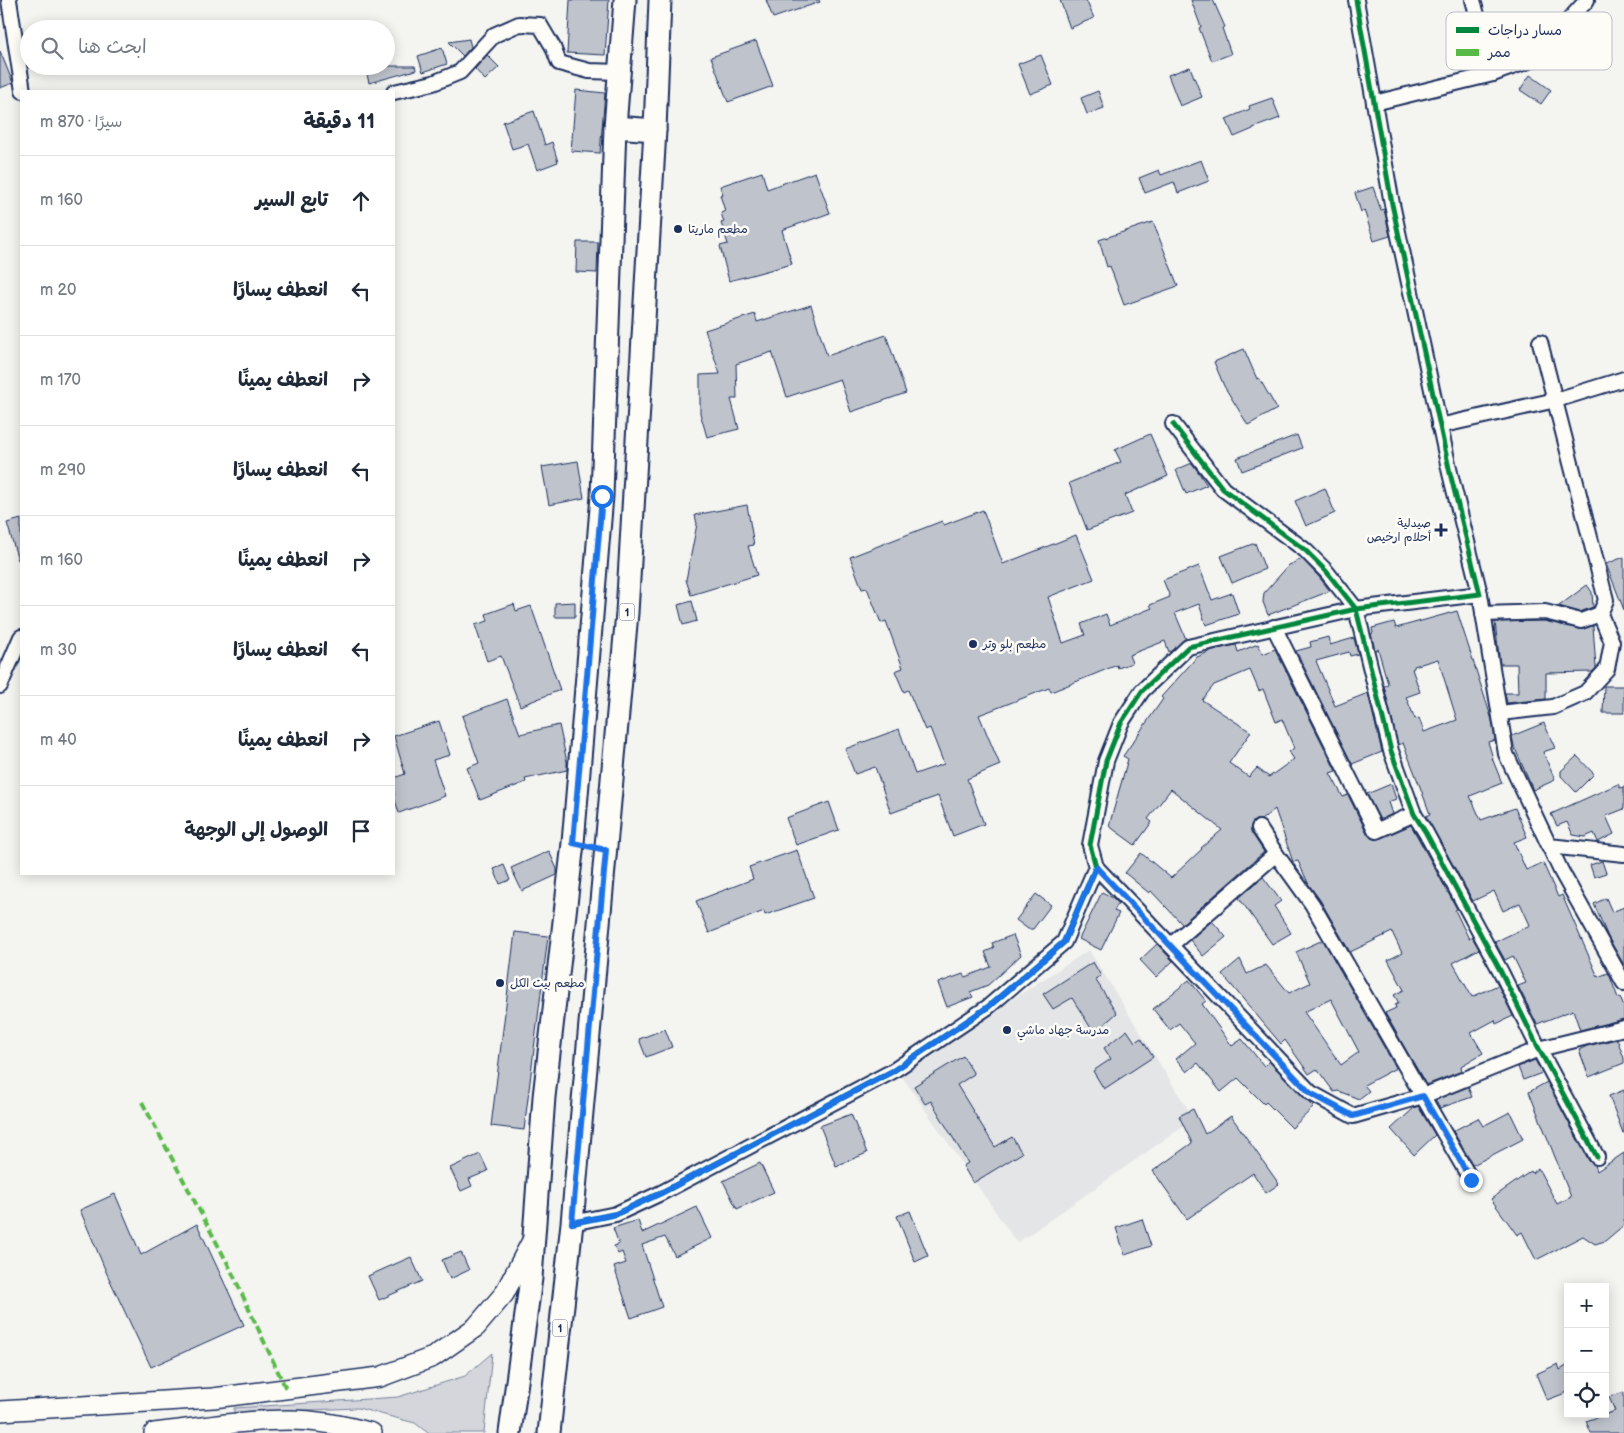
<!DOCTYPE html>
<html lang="ar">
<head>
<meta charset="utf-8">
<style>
	body { margin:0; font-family:"Balsamiq Sans","Playpen Sans Arabic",sans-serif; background:#f2f2f3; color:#1f2937; direction:rtl }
	.controls { position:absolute; right:15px; bottom:15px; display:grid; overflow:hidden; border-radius:0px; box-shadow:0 2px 12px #0003 }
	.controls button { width:45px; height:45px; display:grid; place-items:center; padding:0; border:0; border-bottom:1px solid #e0e1e3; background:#fff; color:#1f2937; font:25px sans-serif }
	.stop { position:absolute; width:15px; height:15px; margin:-11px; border:4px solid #1a73e8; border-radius:50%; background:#fff }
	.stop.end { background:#1a73e8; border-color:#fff; box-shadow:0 1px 5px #0008 }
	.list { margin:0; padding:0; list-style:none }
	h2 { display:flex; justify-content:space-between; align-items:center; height:65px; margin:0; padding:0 20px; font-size:21px }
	h2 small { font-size:16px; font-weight:400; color:#747a83 }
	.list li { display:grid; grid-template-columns:32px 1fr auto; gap:15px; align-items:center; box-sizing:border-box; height:90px; padding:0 20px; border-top:1px solid #e0e1e3 }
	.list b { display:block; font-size:19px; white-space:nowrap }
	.list em { font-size:16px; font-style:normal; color:#747a83 }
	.icon { flex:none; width:28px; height:28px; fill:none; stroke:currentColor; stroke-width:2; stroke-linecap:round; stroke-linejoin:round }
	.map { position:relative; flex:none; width:1624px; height:1433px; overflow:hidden; direction:ltr }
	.search { position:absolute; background:#fff; box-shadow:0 2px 12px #0003; left:20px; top:20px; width:375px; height:55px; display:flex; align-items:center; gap:12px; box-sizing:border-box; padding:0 18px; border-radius:28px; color:#747a83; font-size:19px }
	.panel { position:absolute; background:#fff; box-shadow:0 2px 12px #0003; left:20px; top:90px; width:375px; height:785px; border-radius:0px; direction:rtl }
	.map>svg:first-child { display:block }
	.built { fill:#e4e5e6 }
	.green { fill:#d4d6db; stroke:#78829c }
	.building { fill:#bfc3cc; stroke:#1b2f5e; fill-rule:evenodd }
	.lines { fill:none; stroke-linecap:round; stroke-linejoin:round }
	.minor-casing { stroke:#1b2f5e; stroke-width:18 }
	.secondary-casing { stroke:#1b2f5e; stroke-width:22 }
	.primary-casing { stroke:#1b2f5e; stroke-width:25 }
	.minor { stroke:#fdfcf7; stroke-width:14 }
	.secondary { stroke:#fdfcf7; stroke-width:19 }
	.primary { stroke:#fdfcf7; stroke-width:21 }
	.quiet { stroke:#58b947; stroke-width:4; stroke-dasharray:8 4; stroke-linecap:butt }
	.cycleway-casing { stroke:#fdfcf7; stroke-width:8 }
	.cycleway { stroke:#00873e; stroke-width:5 }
	.route { stroke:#1a73e8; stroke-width:6 }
	.poi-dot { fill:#1b2f5e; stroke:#fdfcf7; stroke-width:2 }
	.labels { text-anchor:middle; stroke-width:5; stroke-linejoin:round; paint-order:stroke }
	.shield { fill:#fdfcf7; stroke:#5f6c8c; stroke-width:1 }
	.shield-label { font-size:11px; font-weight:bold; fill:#1b2f5e }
	.poi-label { font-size:12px; fill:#1b2f5e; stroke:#fdfcf7; text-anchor:start }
	.key { fill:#fdfcf7; stroke:#b9bec9; stroke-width:1 }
	.key-label { font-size:14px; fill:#1b2f5e }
</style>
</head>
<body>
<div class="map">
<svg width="1624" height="1433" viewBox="0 0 1624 1433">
	<rect width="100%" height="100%" fill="#f4f4f1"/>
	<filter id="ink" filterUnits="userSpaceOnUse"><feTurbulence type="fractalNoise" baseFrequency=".02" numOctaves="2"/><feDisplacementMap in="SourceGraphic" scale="10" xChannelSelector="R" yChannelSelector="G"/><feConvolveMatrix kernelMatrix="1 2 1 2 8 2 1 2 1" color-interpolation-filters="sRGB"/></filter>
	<g filter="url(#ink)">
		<path class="built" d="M1089 950 1194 1119 1017 1243 899 1072Z"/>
		<path class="green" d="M492 1353 484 1433H428L415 1423 358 1408 234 1413V1408L398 1397 465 1376Z"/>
		<g class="building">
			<path d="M570 0H609L605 55 567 53Z"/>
			<path d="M766 0H819L820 2 773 18Z"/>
			<path d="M1060 0H1086L1094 18 1070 28Z"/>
			<path d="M1191 0H1213L1225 27 1222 28 1231 54 1212 61 1199 28 1201 27Z"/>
			<path d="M469 39 471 47 463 56 449 42Z"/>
			<path d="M756 41 773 86 728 102 711 57Z"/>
			<path d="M442 48 447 64 423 72 418 56Z"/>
			<path d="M0 51 13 83 0 88Z"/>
			<path d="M487 55 499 67 485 80 475 69Z"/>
			<path d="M1041 55 1053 85 1030 94 1018 64Z"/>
			<path d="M365 66H415L416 70 369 83Z"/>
			<path d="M1190 67 1202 97 1180 106 1168 75Z"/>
			<path d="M1530 75 1551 90 1541 104 1520 90Z"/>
			<path d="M576 90 605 93 600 153 571 151Z"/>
			<path d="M1098 91 1104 108 1087 114 1081 98Z"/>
			<path d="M1272 98 1280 118 1253 128V129L1234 137 1226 119 1250 109 1249 106Z"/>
			<path d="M534 111 545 145 552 142 558 162 537 170 528 144 512 149 503 122Z"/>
			<path d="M1201 160 1209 181 1178 193 1174 182 1145 193 1139 178 1159 170 1161 175Z"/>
			<path d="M762 172 767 189 815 172 830 213 782 230 792 264 729 281 720 246 728 244 721 223 724 222 721 213 725 211 720 195 723 194 720 186Z"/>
			<path d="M1373 187 1381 210 1384 209 1390 236 1374 241 1364 210 1361 212 1355 193Z"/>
			<path d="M1153 222 1178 286 1124 305 1110 266 1107 267 1099 240Z"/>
			<path d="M577 242H598L597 273 576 272Z"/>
			<path d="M811 305 827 356 886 335 906 393 851 412 840 379 787 397 772 352 736 364 737 399H731L739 429 707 437 700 413V375L720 374 705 330 755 314 757 322Z"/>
			<path d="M1244 349 1257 379 1259 378 1277 409 1248 425 1224 386 1214 362Z"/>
			<path d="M1150 434 1168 476 1125 495 1132 513 1087 530 1069 483 1121 462 1115 450Z"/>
			<path d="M1297 435 1302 448 1242 471 1237 458Z"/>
			<path d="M578 461 584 498 549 505 542 467Z"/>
			<path d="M1192 463 1207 485 1186 494 1176 470Z"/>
			<path d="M1325 488 1335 513 1306 526 1295 501Z"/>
			<path d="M747 505 754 545 748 546 757 575 691 595 686 580 697 524 695 515Z"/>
			<path d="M983 510 1003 564 1076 535 1094 579 1048 597 1063 643 1085 635 1081 624 1106 614 1110 625 1152 608 1150 605 1170 597 1163 580 1199 566 1212 600 1232 593 1239 614 1206 625 1199 604 1175 613 1186 639 1171 651 1169 652 1165 641 1129 655 1132 663 1118 668 1117 665 1051 692 1049 688 979 715 1000 765 967 779 984 824 953 836 938 796 891 813 875 767 855 774 845 749 899 729 915 774 944 764 930 728 925 730 908 690 904 692 895 671 903 668 886 621 881 623 867 588 862 589 850 557 942 521 944 525Z"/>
			<path d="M21 519V560H18L7 523Z"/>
			<path d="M1255 543 1265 569 1232 583 1221 556Z"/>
			<path d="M1624 557V610L1606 564Z"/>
			<path d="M1302 559 1319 577 1330 591 1268 615 1263 602 1264 593 1289 565Z"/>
			<path d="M1587 585 1592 592 1593 607 1580 612 1559 606Z"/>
			<path d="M692 601 697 621 683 625 678 605Z"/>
			<path d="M575 602V617H555V603Z"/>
			<path d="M514 604 516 611 531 606 560 690 520 706 501 656 487 661 475 625 488 621 486 614Z"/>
			<path d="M1457 611 1492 720 1495 740 1488 742 1493 758H1492L1502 783 1470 796 1481 820 1515 808 1527 837 1514 842 1526 870 1543 863 1558 897 1562 895 1598 977 1608 973 1609 974 1618 998 1620 997 1624 1007V1019L1580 1030 1573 1010 1537 1024 1518 986 1526 983 1513 956 1505 960 1495 942 1530 925 1520 903 1503 911 1494 891 1473 901 1426 816 1430 814 1419 784 1403 743 1398 745 1384 686 1388 684 1378 649 1375 650 1371 634 1373 633 1372 628 1394 622 1396 628ZM1438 659 1457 720 1424 732 1419 718 1415 719 1406 697 1420 692 1412 669 1414 668V666Z"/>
			<path d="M1544 621 1579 629 1593 626 1596 668 1592 672 1546 673V699L1507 703 1505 693H1518L1517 664H1500L1495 622Z"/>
			<path d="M1328 637 1330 645 1354 638 1358 654 1350 656 1349 652 1316 661 1335 706 1368 693 1382 752 1352 764 1296 651 1311 647 1310 642Z"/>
			<path d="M1258 644 1263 654 1275 649 1336 771 1330 773 1343 797 1348 795 1368 835 1372 838 1379 839 1411 825 1457 909 1455 910 1469 939 1472 937 1479 949 1453 963 1472 997 1498 985 1513 1016 1496 1024 1495 1020 1471 1033 1483 1053 1461 1066 1462 1071 1426 1085 1385 1013 1396 1008 1395 1005 1399 1003 1394 995 1404 990 1388 960 1402 953 1392 932 1350 952 1320 900 1309 885 1298 861 1293 862 1275 809 1261 820H1255L1251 825V832L1264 852 1182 924 1151 891 1149 893 1125 873 1141 853 1171 878 1202 849 1201 848 1222 830 1171 789 1148 819 1152 822 1135 845 1109 826 1128 759 1123 756 1163 699 1161 697 1197 657 1213 650 1236 645 1238 652ZM1250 670 1259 691 1263 689 1276 722 1282 719 1294 748 1289 752 1294 759 1269 777 1257 768 1249 777 1229 763 1251 732 1202 700 1214 685Z"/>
			<path d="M1604 686H1624V713H1603Z"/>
			<path d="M507 699 520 734 559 725 567 762V770L525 779 526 782 480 800 467 768 479 763 462 716Z"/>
			<path d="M439 721 450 755 433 760 445 796 399 813 394 797V778L405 774 394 736Z"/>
			<path d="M1544 723 1555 748 1543 752 1555 780 1533 790 1514 746 1512 736Z"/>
			<path d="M1577 756 1594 774 1576 792 1561 776V771Z"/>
			<path d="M1391 784 1396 799 1388 802 1392 814 1380 820 1367 794Z"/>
			<path d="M1618 784 1620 788 1624 787V809L1606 816 1614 834 1598 842 1594 833 1585 837 1573 835 1567 822 1557 826 1551 814Z"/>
			<path d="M829 802 839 830 796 845 786 818Z"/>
			<path d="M797 850 814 898 765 915 764 911 709 933 696 901 753 879 749 867Z"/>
			<path d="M549 851 557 869V875L522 891 511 868Z"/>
			<path d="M1602 861 1606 873 1594 877 1590 865Z"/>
			<path d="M504 865 510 880 500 884 494 869Z"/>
			<path d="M1263 877 1281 901 1274 906 1291 933 1272 944 1239 898Z"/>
			<path d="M1102 892 1113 898 1118 903 1114 911 1119 913 1101 950 1079 939Z"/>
			<path d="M1036 894 1051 905 1033 929H1028L1016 920Z"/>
			<path d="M1606 898 1612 912 1624 907V965L1608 937 1594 904Z"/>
			<path d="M1212 921 1226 937 1203 956 1190 940Z"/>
			<path d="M515 932 548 936 524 1130 491 1126Z"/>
			<path d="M1013 935 1021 955 988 985 970 992 973 997 947 1007 938 983 963 974 965 977 991 967 985 952 994 948 992 943Z"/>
			<path d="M1323 940 1396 1068 1364 1085 1369 1091 1359 1099 1338 1091 1334 1092 1317 1069 1309 1074 1285 1040 1281 1044 1222 974 1240 959 1247 974 1266 965 1289 993 1310 983 1296 952ZM1331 999 1359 1052 1341 1065 1304 1012Z"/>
			<path d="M1157 944 1173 961 1156 977 1140 960Z"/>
			<path d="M1093 962 1101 976 1095 979 1117 1013 1094 1033 1072 998 1053 1009 1043 994Z"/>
			<path d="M1189 980 1206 1001 1202 1004 1232 1046 1242 1039 1264 1066 1269 1061 1314 1107 1292 1128 1266 1102 1264 1104 1238 1078 1221 1092 1198 1063 1187 1072 1176 1059 1195 1043 1179 1023 1170 1030 1153 1009Z"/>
			<path d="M665 1029 672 1047 646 1057 639 1039Z"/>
			<path d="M1127 1030 1135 1042 1141 1038 1153 1057 1104 1089 1093 1071 1111 1059 1104 1048Z"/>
			<path d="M1617 1039 1624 1058V1063L1589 1077 1579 1050 1587 1046Z"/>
			<path d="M963 1056 974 1074 957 1085 995 1147 1012 1137 1022 1153 973 1183 963 1166 968 1163 931 1101 925 1104 914 1086Z"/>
			<path d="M1535 1060 1542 1073 1523 1080 1518 1067Z"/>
			<path d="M1547 1082 1589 1161 1595 1165 1597 1171 1624 1153V1225L1605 1241 1595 1244 1583 1236 1536 1260 1522 1232 1517 1235 1491 1199 1531 1171 1532 1173 1538 1168 1557 1204 1571 1197 1529 1092Z"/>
			<path d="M1468 1087 1472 1097 1440 1108 1435 1100Z"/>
			<path d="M1624 1090V1133H1623L1609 1096Z"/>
			<path d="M1418 1106 1435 1135 1414 1155 1391 1129 1414 1108Z"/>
			<path d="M1193 1109 1205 1134 1231 1116 1279 1184 1266 1193 1253 1173 1187 1219 1153 1171 1192 1143 1179 1116Z"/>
			<path d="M1510 1112 1523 1139 1473 1165 1453 1131 1478 1118 1483 1126Z"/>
			<path d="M851 1114 867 1153 836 1166 820 1126Z"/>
			<path d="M480 1154 488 1171 469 1179 472 1186 461 1191 450 1168Z"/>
			<path d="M760 1163 774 1192 737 1209 723 1181Z"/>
			<path d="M115 1194 141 1255 197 1224 244 1325 151 1367 107 1274 80 1210Z"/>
			<path d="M697 1207 712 1238 675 1256 665 1237 642 1245 662 1307 631 1318 614 1267 626 1263 622 1252 618 1254 614 1246 619 1244 613 1228 638 1220 642 1233Z"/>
			<path d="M910 1211 928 1256 915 1262 897 1216Z"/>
			<path d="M1142 1219 1151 1246 1125 1255 1116 1228Z"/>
			<path d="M461 1252 469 1270 450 1279 442 1260Z"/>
			<path d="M411 1257 422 1281 379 1300 368 1276Z"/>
			<path d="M1558 1364 1560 1370 1568 1365V1392L1547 1400 1536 1374Z"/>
			<path d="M1624 1392V1433H1591L1586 1421 1615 1411 1609 1397Z"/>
		</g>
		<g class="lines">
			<defs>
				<g id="minor">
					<path d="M9 0 23 91"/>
					<path d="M1473 0 1493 74"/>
					<path d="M394 92 433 83 460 72 494 35 519 24 540 25 553 47 559 63 589 71 619 72"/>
					<path d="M1374 103 1493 74 1534 59 1587 0"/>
					<path d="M1173 424 1223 489 1305 550 1326 571 1356 609 1391 751 1414 814 1426 833 1501 972 1539 1049 1597 1157"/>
					<path d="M1439 426 1556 400 1624 379"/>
					<path d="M1480 594 1506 754 1561 871 1624 983"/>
					<path d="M1483 614 1545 612 1581 621 1600 614"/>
					<path d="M1274 627 1376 831 1414 814"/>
					<path d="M0 686 21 637"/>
					<path d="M1500 713 1553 707 1585 693 1607 669 1612 642 1600 614 1606 600 1540 342"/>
					<path d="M1259 828 1276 854 1312 904 1471 1180"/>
					<path d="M1549 846 1624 854"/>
					<path d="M1096 867 1311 1093 1353 1116 1423 1096 1539 1049 1624 1028"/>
					<path d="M1171 945 1276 854"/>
					<path d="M572 1223 616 1214 661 1193 893 1071 988 1007 1064 942 1096 867 1090 845 1106 761 1121 723 1142 691 1188 647 1356 609 1480 594 1450 473 1392 204 1356 0"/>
				</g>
				<g id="secondary">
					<path d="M0 1411 213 1398 380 1377 433 1357 476 1327 504 1294 533 1239"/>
					<path d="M154 1433C198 1428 244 1420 289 1420 315 1420 347 1426 372 1433"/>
				</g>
				<g id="primary">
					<path d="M615 127 655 130"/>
					<path d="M510 1433 531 1278 544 1097 573 843 602 496 615 127 625 0"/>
					<path d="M549 1433 572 1223 627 613 655 130 660 0"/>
				</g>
			</defs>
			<use href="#minor" class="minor-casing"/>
			<use href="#secondary" class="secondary-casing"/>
			<use href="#primary" class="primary-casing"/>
			<use href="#minor" class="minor"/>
			<use href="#secondary" class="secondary"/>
			<use href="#primary" class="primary"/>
			<path class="quiet" d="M142 1102 229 1266 286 1389"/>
			<defs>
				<g id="cycleway">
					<path d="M1173 424 1223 489 1305 550 1326 571 1356 609 1391 751 1414 814 1426 833 1501 972 1539 1049 1597 1157"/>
					<path d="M572 1223 616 1214 661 1193 893 1071 988 1007 1064 942 1096 867 1090 845 1106 761 1121 723 1142 691 1188 647 1356 609 1480 594 1450 473 1392 204 1356 0"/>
				</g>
			</defs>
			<use href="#cycleway" class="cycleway-casing"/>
			<use href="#cycleway" class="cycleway"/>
		</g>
	</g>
	<g class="lines" filter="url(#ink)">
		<path class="route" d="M602 496 573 843 606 850 572 1223 616 1214 661 1193 893 1071 988 1007 1064 942 1096 867 1310 1093 1353 1116 1423 1096 1471 1180"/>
	</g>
	<g class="poi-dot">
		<circle cx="678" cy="229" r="5"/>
		<path d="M1438.5 522.5h5v5h5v5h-5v5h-5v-5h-5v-5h5z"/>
		<circle cx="973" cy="644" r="5"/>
		<circle cx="500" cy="983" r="5"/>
		<circle cx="1007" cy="1030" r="5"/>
	</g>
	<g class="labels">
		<g class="shield">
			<rect x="619.5" y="603.5" width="15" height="17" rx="4"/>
			<rect x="552.5" y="1319.5" width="15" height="17" rx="4"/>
		</g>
		<g class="shield-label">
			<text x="627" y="616">1</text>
			<text x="560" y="1332">1</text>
		</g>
		<g class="poi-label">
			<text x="688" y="233">مطعم ماريتا</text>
			<text x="1431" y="527" text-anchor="end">صيدلية<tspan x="1431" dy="14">أحلام ارخيص</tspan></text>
			<text x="983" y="648">مطعم بلو وتر</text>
			<text x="510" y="987">مطعم بيت الكل</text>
			<text x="1017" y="1034">مدرسة جهاد ماشي</text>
		</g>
	</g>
	<rect x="1446" y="12" width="166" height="58" rx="8" class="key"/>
	<rect x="1456" y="27" width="23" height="6" fill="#00873e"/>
	<rect x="1456" y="49" width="23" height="7" fill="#58b947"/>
	<g class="key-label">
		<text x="1488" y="35">مسار دراجات</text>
		<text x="1488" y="57">ممر</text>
	</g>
</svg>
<div class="controls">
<button>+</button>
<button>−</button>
<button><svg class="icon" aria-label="locate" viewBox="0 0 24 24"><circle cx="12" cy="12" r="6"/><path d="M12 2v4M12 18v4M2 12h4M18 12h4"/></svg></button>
</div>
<div class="stop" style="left:602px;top:496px"></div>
<div class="stop end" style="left:1471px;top:1180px"></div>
<div class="search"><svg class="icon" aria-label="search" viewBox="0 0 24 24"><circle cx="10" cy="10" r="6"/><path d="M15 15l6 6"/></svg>ابحث هنا</div>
<section class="panel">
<h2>11 دقيقة<small>سيرًا · 870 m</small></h2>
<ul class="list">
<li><svg class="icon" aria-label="ahead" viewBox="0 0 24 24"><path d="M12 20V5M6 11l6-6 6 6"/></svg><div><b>تابع السير</b></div><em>160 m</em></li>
<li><svg class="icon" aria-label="left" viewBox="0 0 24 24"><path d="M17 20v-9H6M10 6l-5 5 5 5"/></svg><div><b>انعطف يسارًا</b></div><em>20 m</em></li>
<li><svg class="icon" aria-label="right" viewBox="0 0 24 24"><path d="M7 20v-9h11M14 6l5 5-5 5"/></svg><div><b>انعطف يمينًا</b></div><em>170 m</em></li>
<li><svg class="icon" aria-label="left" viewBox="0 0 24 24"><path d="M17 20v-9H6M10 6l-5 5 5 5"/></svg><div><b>انعطف يسارًا</b></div><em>290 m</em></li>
<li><svg class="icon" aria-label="right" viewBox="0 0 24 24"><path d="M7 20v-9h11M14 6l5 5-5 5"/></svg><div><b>انعطف يمينًا</b></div><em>160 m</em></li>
<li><svg class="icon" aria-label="left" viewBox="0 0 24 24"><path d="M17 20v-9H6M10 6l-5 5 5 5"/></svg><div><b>انعطف يسارًا</b></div><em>30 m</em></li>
<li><svg class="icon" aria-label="right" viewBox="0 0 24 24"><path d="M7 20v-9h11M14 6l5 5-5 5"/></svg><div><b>انعطف يمينًا</b></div><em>40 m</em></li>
<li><svg class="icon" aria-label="arrive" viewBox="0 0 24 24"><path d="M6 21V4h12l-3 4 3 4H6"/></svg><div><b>الوصول إلى الوجهة</b></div></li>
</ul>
</section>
</div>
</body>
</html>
